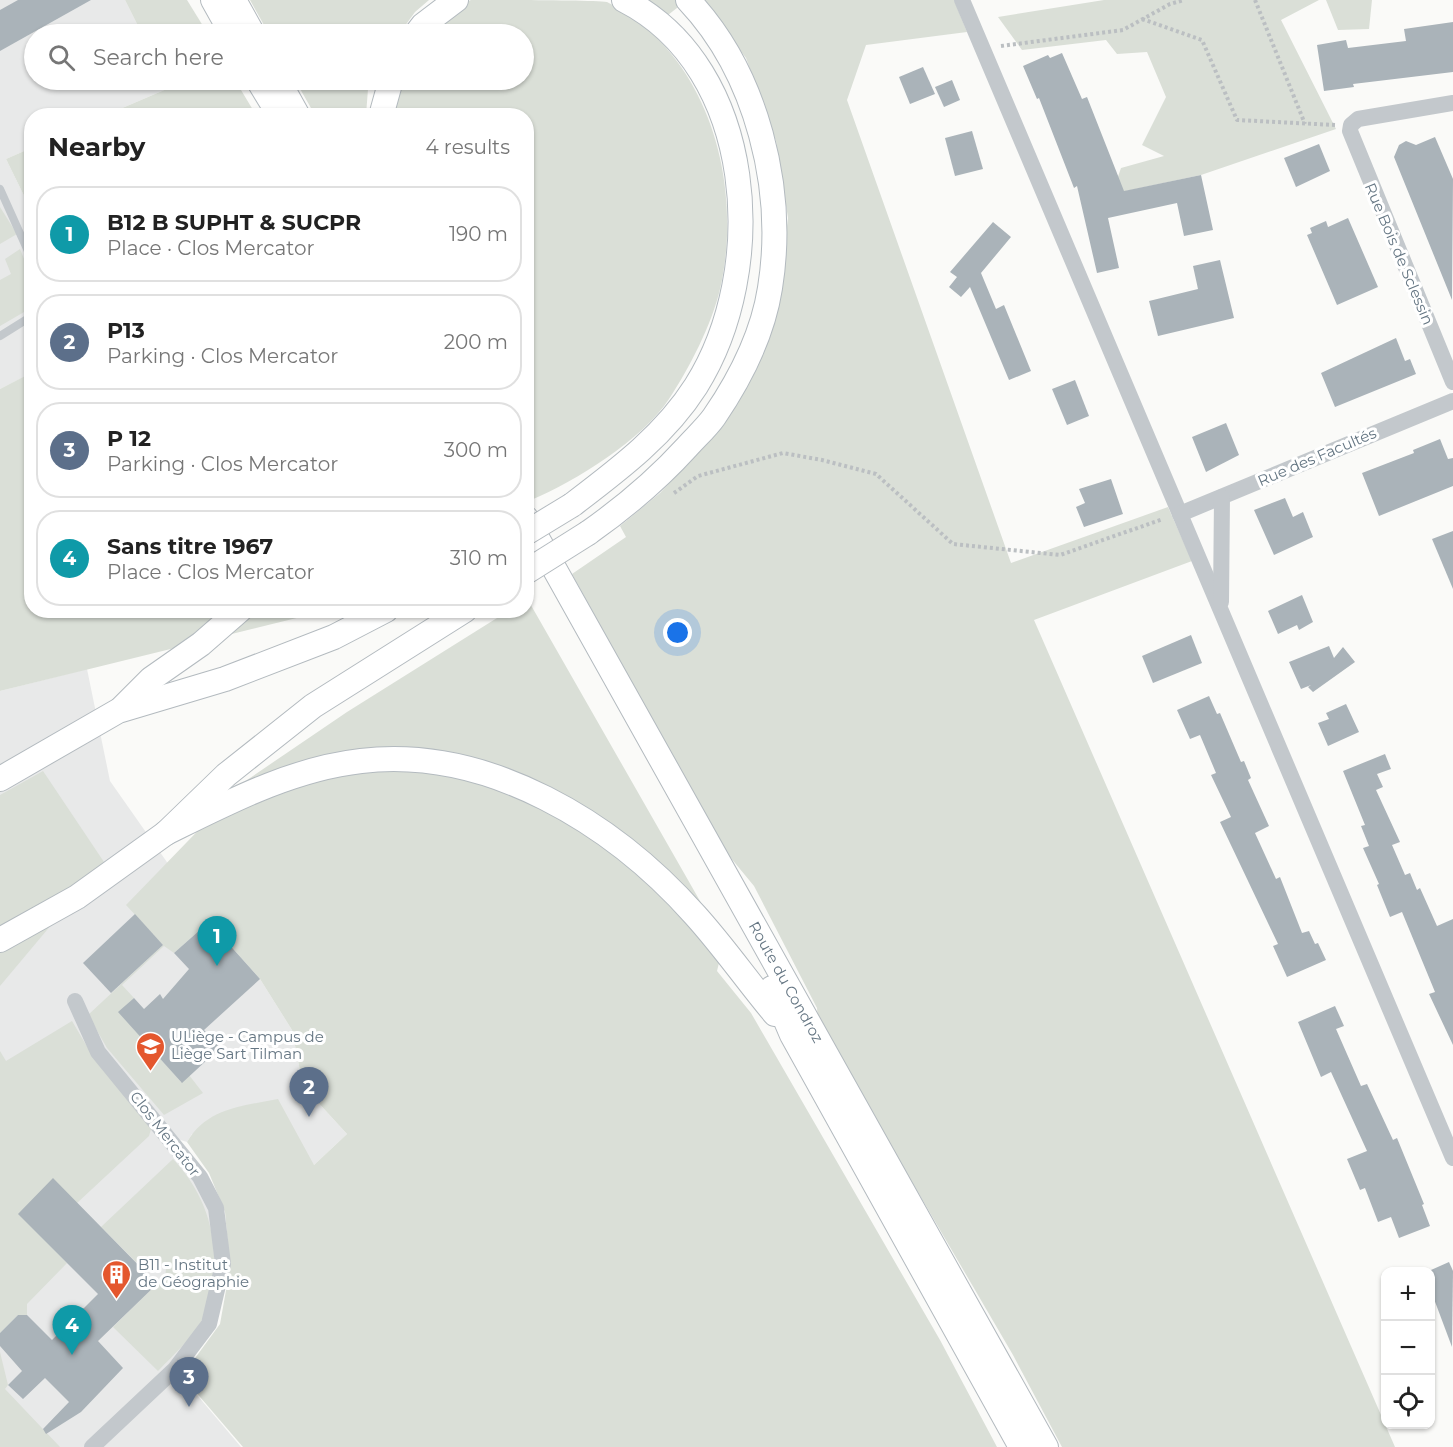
<!DOCTYPE html>
<html lang="en">
<head>
<meta charset="utf-8">
<style>
	body { margin:0; font-family:Montserrat,sans-serif; background:#f6f6f6; color:#222 }
	.controls { position:absolute; right:18px; bottom:18px; display:grid; overflow:hidden; border-radius:12px; box-shadow:0 2px 4px #0004 }
	.controls button { width:54px; height:54px; display:grid; place-items:center; padding:0; border:0; border-bottom:2px solid #e0e0e0; background:#fff; color:#222; font:30px sans-serif }
	.you { position:absolute; left:678px; top:633px; width:21px; height:21px; margin:-15px; border:4px solid #fff; border-radius:50%; background:#1a73e8; box-shadow:0 0 0 9px #1a73e833 }
	.badge { display:grid; place-items:center; width:39px; height:39px; border-radius:50%; background:#2563eb; color:#fff; font-size:20px; font-weight:700 }
	.pin { position:absolute; translate:-50% -50px; filter:drop-shadow(0 2px 3px #0008) }
	.pin::after { content:''; position:absolute; top:32px; width:21px; height:18px; background:inherit; clip-path:polygon(0 0,100% 0,50% 100%) }
	.list { margin:0; padding:0; list-style:none }
	h2 { display:flex; justify-content:space-between; align-items:center; height:78px; margin:0; padding:0 24px; font-size:26px }
	h2 small { font-size:20px; font-weight:400; color:#767676 }
	.list li { display:grid; grid-template-columns:39px 1fr auto; gap:18px; align-items:center; box-sizing:border-box; height:96px; margin:0 12px 12px; padding:0 12px; border:2px solid #e0e0e0; border-radius:24px }
	.list b { display:block; font-size:22px; white-space:nowrap }
	.list p { margin:0; font-size:20px; white-space:nowrap; color:#767676 }
	.list em { font-size:20px; font-style:normal; color:#767676 }
	.icon { flex:none; width:33px; height:33px; fill:none; stroke:currentColor; stroke-width:2; stroke-linecap:round; stroke-linejoin:round }
	.map { position:relative; flex:none; width:1453px; height:1447px; overflow:hidden }
	.search { position:absolute; background:#fff; box-shadow:0 2px 4px #0004; left:24px; top:24px; width:510px; height:66px; display:flex; align-items:center; gap:15px; box-sizing:border-box; padding:0 21px; border-radius:33px; color:#767676; font-size:22px }
	.panel { position:absolute; background:#fff; box-shadow:0 2px 4px #0004; left:24px; top:108px; width:510px; height:510px; border-radius:24px }
	.map>svg:first-child { display:block }
	.built { fill:#e8e9e9 }
	.green { fill:#dadfd7 }
	.building { fill:#aab3b9 }
	.lines { fill:none; stroke-linecap:round; stroke-linejoin:round }
	.secondary-casing { stroke:#b3babf; stroke-width:26 }
	.path { stroke:#bbbfc2; stroke-width:4; stroke-dasharray:3 3; stroke-linecap:butt }
	.service { stroke:#c3c8cc; stroke-width:8 }
	.minor { stroke:#c3c8cc; stroke-width:16 }
	.secondary { stroke:#fff; stroke-width:24 }
	.secondary-bridge-casing { stroke:#b3babf; stroke-width:26; stroke-linecap:butt }
	.secondary-bridge { stroke:#fff; stroke-width:24 }
	.labels { text-anchor:middle; stroke-width:6; stroke-linejoin:round; paint-order:stroke }
	.street-label { font-size:15px; fill:#657683; stroke:#fff }
	.poi-label { font-size:15px; fill:#657683; stroke:#fff; text-anchor:start }
</style>
</head>
<body>
<div class="map">
<svg width="1453" height="1447" viewBox="0 0 1453 1447">
	<rect width="100%" height="100%" fill="#fafaf8"/>
	<g class="built">
		<path d="M0 0H125L142 34H34V80H165L169 88 106 115 32 116 31 148 6 159 31 210 32 373 0 389Z"/>
		<path d="M87 669 110 781 209 922 260 979 292 1030 303 1086 347 1134 314 1165 192 1134 187 1142 171 1137 200 1177 223 1264 209 1324 175 1369 241 1447H0V691Z"/>
	</g>
	<g class="green">
		<path d="M125 0H187L208 34H142Z"/>
		<path d="M250 0H429L415 12 399 34H269Z"/>
		<path d="M471 0C492 0 594 0 607 2 709 53 744 184 720 289 712 324 689 369 669 399 642 440 576 481 531 500L526 492V116H388L398 80H524V34H426L459 5Z"/>
		<path d="M646 0H679L682 4 668 15Z"/>
		<path d="M701 0H954L967 32 866 45 847 100 1011 563 1168 507 1192 561 1034 620 1395 1447H1062L1013 1355 818 1021 817 1008 754 886 721 846 572 574 626 537 620 526 660 493 724 425 756 365 777 307 788 218 776 141 746 58Z"/>
		<path d="M1104 0H1319L1281 20 1336 129 1201 175 1112 194 1121 168 1164 156 1142 145 1166 97 1147 52 1117 54 1106 40 1022 50 998 17Z"/>
		<path d="M1326 0H1372L1369 29 1338 30Z"/>
		<path d="M165 80H235L256 115H106L169 88Z"/>
		<path d="M295 80H373L368 89 366 115H315Z"/>
		<path d="M31 148V210L6 159Z"/>
		<path d="M0 207 17 234 0 244Z"/>
		<path d="M20 249 31 276V308L0 326V280L11 274 5 259Z"/>
		<path d="M31 373 32 610 325 611 0 691V389Z"/>
		<path d="M528 600 724 943 717 971 751 1013 940 1340 997 1447H243L182 1376 220 1324 230 1268 225 1212 209 1173 187 1142C207 1108 242 1106 278 1099L314 1165 347 1134 303 1086 292 1030 260 979 209 922 174 953 164 946 122 985 134 998 119 1012 181 1082 189 1075 203 1093 164 1115 107 1048 88 1015 163 945 126 905 247 780 347 712 497 618 510 611 526 610Z"/>
		<path d="M43 771 104 862 0 986V795Z"/>
		<path d="M72 1021 92 1055 152 1126 149 1136 77 1203 19 1214 67 1263 27 1304V1315H18L0 1333V1051L6 1061Z"/>
		<path d="M173 1159C207 1195 221 1242 211 1291 209 1298 208 1307 205 1314 195 1336 174 1354 158 1371L113 1327 157 1284 165 1282 166 1268 158 1261 149 1260 141 1267 101 1227Z"/>
		<path d="M0 1352 8 1385 5 1389 60 1447H0Z"/>
	</g>
	<g class="building">
		<path d="M18 0H91L0 51V10Z"/>
		<path d="M1453 22V72L1353 84 1354 87 1324 91 1317 45 1346 40 1348 48 1406 41 1404 29Z"/>
		<path d="M1062 53 1082 99 1087 97 1124 191 1201 175 1213 230 1184 236 1177 203 1108 218 1119 268 1097 273 1077 186 1074 188 1039 98 1037 99 1023 66 1048 55 1050 58Z"/>
		<path d="M923 67 935 94 910 104 899 77Z"/>
		<path d="M952 80 960 100 944 107 935 87Z"/>
		<path d="M972 131 983 169 955 176 945 138Z"/>
		<path d="M1435 137 1453 179 1452 300 1394 157 1399 145 1406 141 1416 145Z"/>
		<path d="M1319 144 1330 171 1296 187 1284 158Z"/>
		<path d="M1348 218 1378 287 1337 305 1307 235 1312 233 1310 228 1326 221 1328 227Z"/>
		<path d="M993 222 1011 237 981 273 996 309 1004 305 1031 371 1009 380 970 287 961 297 949 287 957 277 950 272Z"/>
		<path d="M1220 260 1234 318 1158 336 1149 301 1198 289 1193 266Z"/>
		<path d="M1396 338 1405 361 1410 359 1416 374 1335 407 1321 373Z"/>
		<path d="M1075 380 1089 416 1067 425 1052 389Z"/>
		<path d="M1226 423 1239 455 1206 472 1192 437Z"/>
		<path d="M1440 439 1448 459 1453 458V486L1379 516 1362 473 1414 453 1413 450Z"/>
		<path d="M1111 479 1123 514 1084 527 1076 507 1085 503 1079 489Z"/>
		<path d="M1285 498 1293 517 1303 512 1313 537 1274 555 1254 510Z"/>
		<path d="M1453 531V589L1432 539Z"/>
		<path d="M1302 595 1313 622 1299 630 1297 625 1278 634 1268 611Z"/>
		<path d="M1191 635 1202 663 1153 683 1142 656Z"/>
		<path d="M1329 646 1334 658 1343 647 1355 662 1313 692 1308 687 1311 685 1301 689 1289 662Z"/>
		<path d="M1209 696 1217 714 1220 713 1241 762 1244 761 1251 778 1248 780 1269 826 1255 833 1276 879 1280 877 1302 933 1309 931 1315 944 1318 943 1326 960 1287 977 1273 946 1278 944 1220 822 1231 817 1211 775 1216 773 1200 735 1190 739 1177 710Z"/>
		<path d="M1346 704 1359 732 1328 746 1318 723 1329 719 1326 713Z"/>
		<path d="M1385 754 1391 769 1377 774 1383 787 1376 790 1400 842 1392 845 1405 875 1410 873 1417 890 1420 888 1437 926 1453 919V1045L1429 994 1435 992 1402 912 1390 917 1377 885 1379 884 1363 848 1369 846 1361 826 1365 825 1343 771Z"/>
		<path d="M135 914 163 945 111 993 83 963Z"/>
		<path d="M209 922 260 979 204 1030 220 1048 182 1083 118 1012 134 998 144 1009 160 994 163 999 189 969 174 953Z"/>
		<path d="M1335 1006 1344 1026 1336 1029 1361 1086 1367 1084 1393 1140 1397 1138 1424 1204 1422 1205 1430 1226 1399 1238 1391 1217 1378 1222 1365 1188 1360 1190 1347 1159 1367 1151 1331 1072 1321 1077 1298 1022Z"/>
		<path d="M53 1178 157 1284 98 1341 123 1368 81 1412 46 1434 43 1429 69 1402 45 1378 23 1399 8 1385 22 1371 0 1346V1333L18 1315H27L52 1340 98 1294 18 1214Z"/>
		<path d="M1449 1262 1453 1271 1452 1347 1431 1291V1270Z"/>
	</g>
	<g class="lines">
		<defs>
			<g id="secondary">
				<path d="M213 0 232 34"/>
				<path d="M234 0 253 34"/>
				<path d="M416 34 423 25 456 0"/>
				<path d="M258 80 280 116"/>
				<path d="M278 80 298 116"/>
				<path d="M381 116 391 80"/>
				<path d="M572 505C618 470 665 435 696 386 769 270 757 68 624 0"/>
				<path id="s1" d="M526 518 1046 1447"/>
				<path d="M588 533C625 507 657 480 687 447 696 437 707 427 714 417 740 379 763 333 770 288 786 189 757 73 688 0"/>
				<path d="M122 708 151 679 201 644 240 610"/>
				<path d="M0 779 118 711 225 679 334 637 386 610"/>
				<path d="M166 833C229 802 291 769 361 761 489 746 614 824 695 915 724 947 748 982 775 1014"/>
				<path d="M0 940 77 897 166 833 226 775 313 706 465 610"/>
				<path d="M772 988 792 1035 1021 1447"/>
			</g>
		</defs>
		<use href="#secondary" class="secondary-casing"/>
		<g class="path">
			<path d="M1255 0 1305 124"/>
			<path d="M1142 19 1202 40 1237 120 1335 125"/>
			<path d="M1001 46 1123 30 1170 4 1184 0"/>
			<path d="M674 493 698 476 783 453 822 460 876 474 953 544 1060 555 1163 519"/>
		</g>
		<g class="service">
			<path d="M0 189 32 260"/>
			<path d="M0 336 32 316"/>
		</g>
		<g class="minor">
			<path d="M962 0 1453 1158"/>
			<path d="M1453 103 1358 119 1351 125 1350 131 1453 382"/>
			<path d="M1180 514 1453 401"/>
			<path d="M1221 602 1222 497"/>
			<path d="M75 1001 98 1052 200 1177 216 1208 223 1264 209 1324 175 1369 92 1447"/>
		</g>
		<use href="#secondary" class="secondary"/>
		<defs>
			<g id="secondary-bridge">
				<path d="M526 533 572 505"/>
				<path d="M526 572 588 533"/>
			</g>
		</defs>
		<use href="#secondary-bridge" class="secondary-bridge-casing"/>
		<use href="#secondary-bridge" class="secondary-bridge"/>
	</g>
	<defs>
		<symbol id="university-pin" viewBox="-11 -11 22 30"><path d="M0 17L-7.5 6A9.5 9.5 0 1 1 7.5 6Z" fill="#e4572e" stroke="#fff"/><path d="M0-5L7-2L0 1L-7-2ZM-4 1L0 2.5L4 1V4Q0 6-4 4Z" fill="#fff"/></symbol>
		<symbol id="building-pin" viewBox="-11 -11 22 30"><path d="M0 17L-7.5 6A9.5 9.5 0 1 1 7.5 6Z" fill="#e4572e" stroke="#fff"/><path d="M-4-6H4V6H1V3H-1V6H-4ZM-2.5-4.3h1.7v1.8h-1.7ZM.8-4.3h1.7v1.8H.8ZM-2.5-1h1.7V.8h-1.7ZM.8-1h1.7V.8H.8Z" fill="#fff"/></symbol>
	</defs>
	<g fill-rule="evenodd">
		<use href="#university-pin" x="134" y="1030" width="33" height="45"/>
		<use href="#building-pin" x="100" y="1258" width="33" height="45"/>
	</g>
	<g class="labels">
		<g class="street-label">
			<text transform="translate(1399 254) rotate(67)" y="5">Rue Bois de Sclessin</text>
			<text transform="translate(1317 457) rotate(-23)" y="5">Rue des Facultés</text>
			<text dy="5" stroke="none"><textPath href="#s1" startOffset="532">Route du Condroz</textPath></text>
			<text transform="translate(165 1134) rotate(52)" y="5">Clos Mercator</text>
		</g>
		<g class="poi-label">
			<text x="171" y="1042">ULiège - Campus de<tspan x="171" dy="17">Liège Sart Tilman</tspan></text>
			<text x="138" y="1270">B11 - Institut<tspan x="138" dy="17">de Géographie</tspan></text>
		</g>
	</g>
</svg>
<div class="controls">
<button>+</button>
<button>−</button>
<button><svg class="icon" aria-label="locate" viewBox="0 0 24 24"><circle cx="12" cy="12" r="6"/><path d="M12 2v4M12 18v4M2 12h4M18 12h4"/></svg></button>
</div>
<div class="you"></div>
<div class="pin badge" style="left:217px;top:966px;background:#0f9aa8">1</div>
<div class="pin badge" style="left:309px;top:1117px;background:#5c6f8a">2</div>
<div class="pin badge" style="left:189px;top:1407px;background:#5c6f8a">3</div>
<div class="pin badge" style="left:72px;top:1355px;background:#0f9aa8">4</div>
<div class="search"><svg class="icon" aria-label="search" viewBox="0 0 24 24"><circle cx="10" cy="10" r="6"/><path d="M15 15l6 6"/></svg>Search here</div>
<section class="panel">
<h2>Nearby<small>4 results</small></h2>
<ul class="list">
<li><span class="badge" style="background:#0f9aa8">1</span><div><b>B12 B SUPHT &amp; SUCPR</b><p>Place · Clos Mercator</p></div><em>190 m</em></li>
<li><span class="badge" style="background:#5c6f8a">2</span><div><b>P13</b><p>Parking · Clos Mercator</p></div><em>200 m</em></li>
<li><span class="badge" style="background:#5c6f8a">3</span><div><b>P 12</b><p>Parking · Clos Mercator</p></div><em>300 m</em></li>
<li><span class="badge" style="background:#0f9aa8">4</span><div><b>Sans titre 1967</b><p>Place · Clos Mercator</p></div><em>310 m</em></li>
</ul>
</section>
</div>
</body>
</html>
